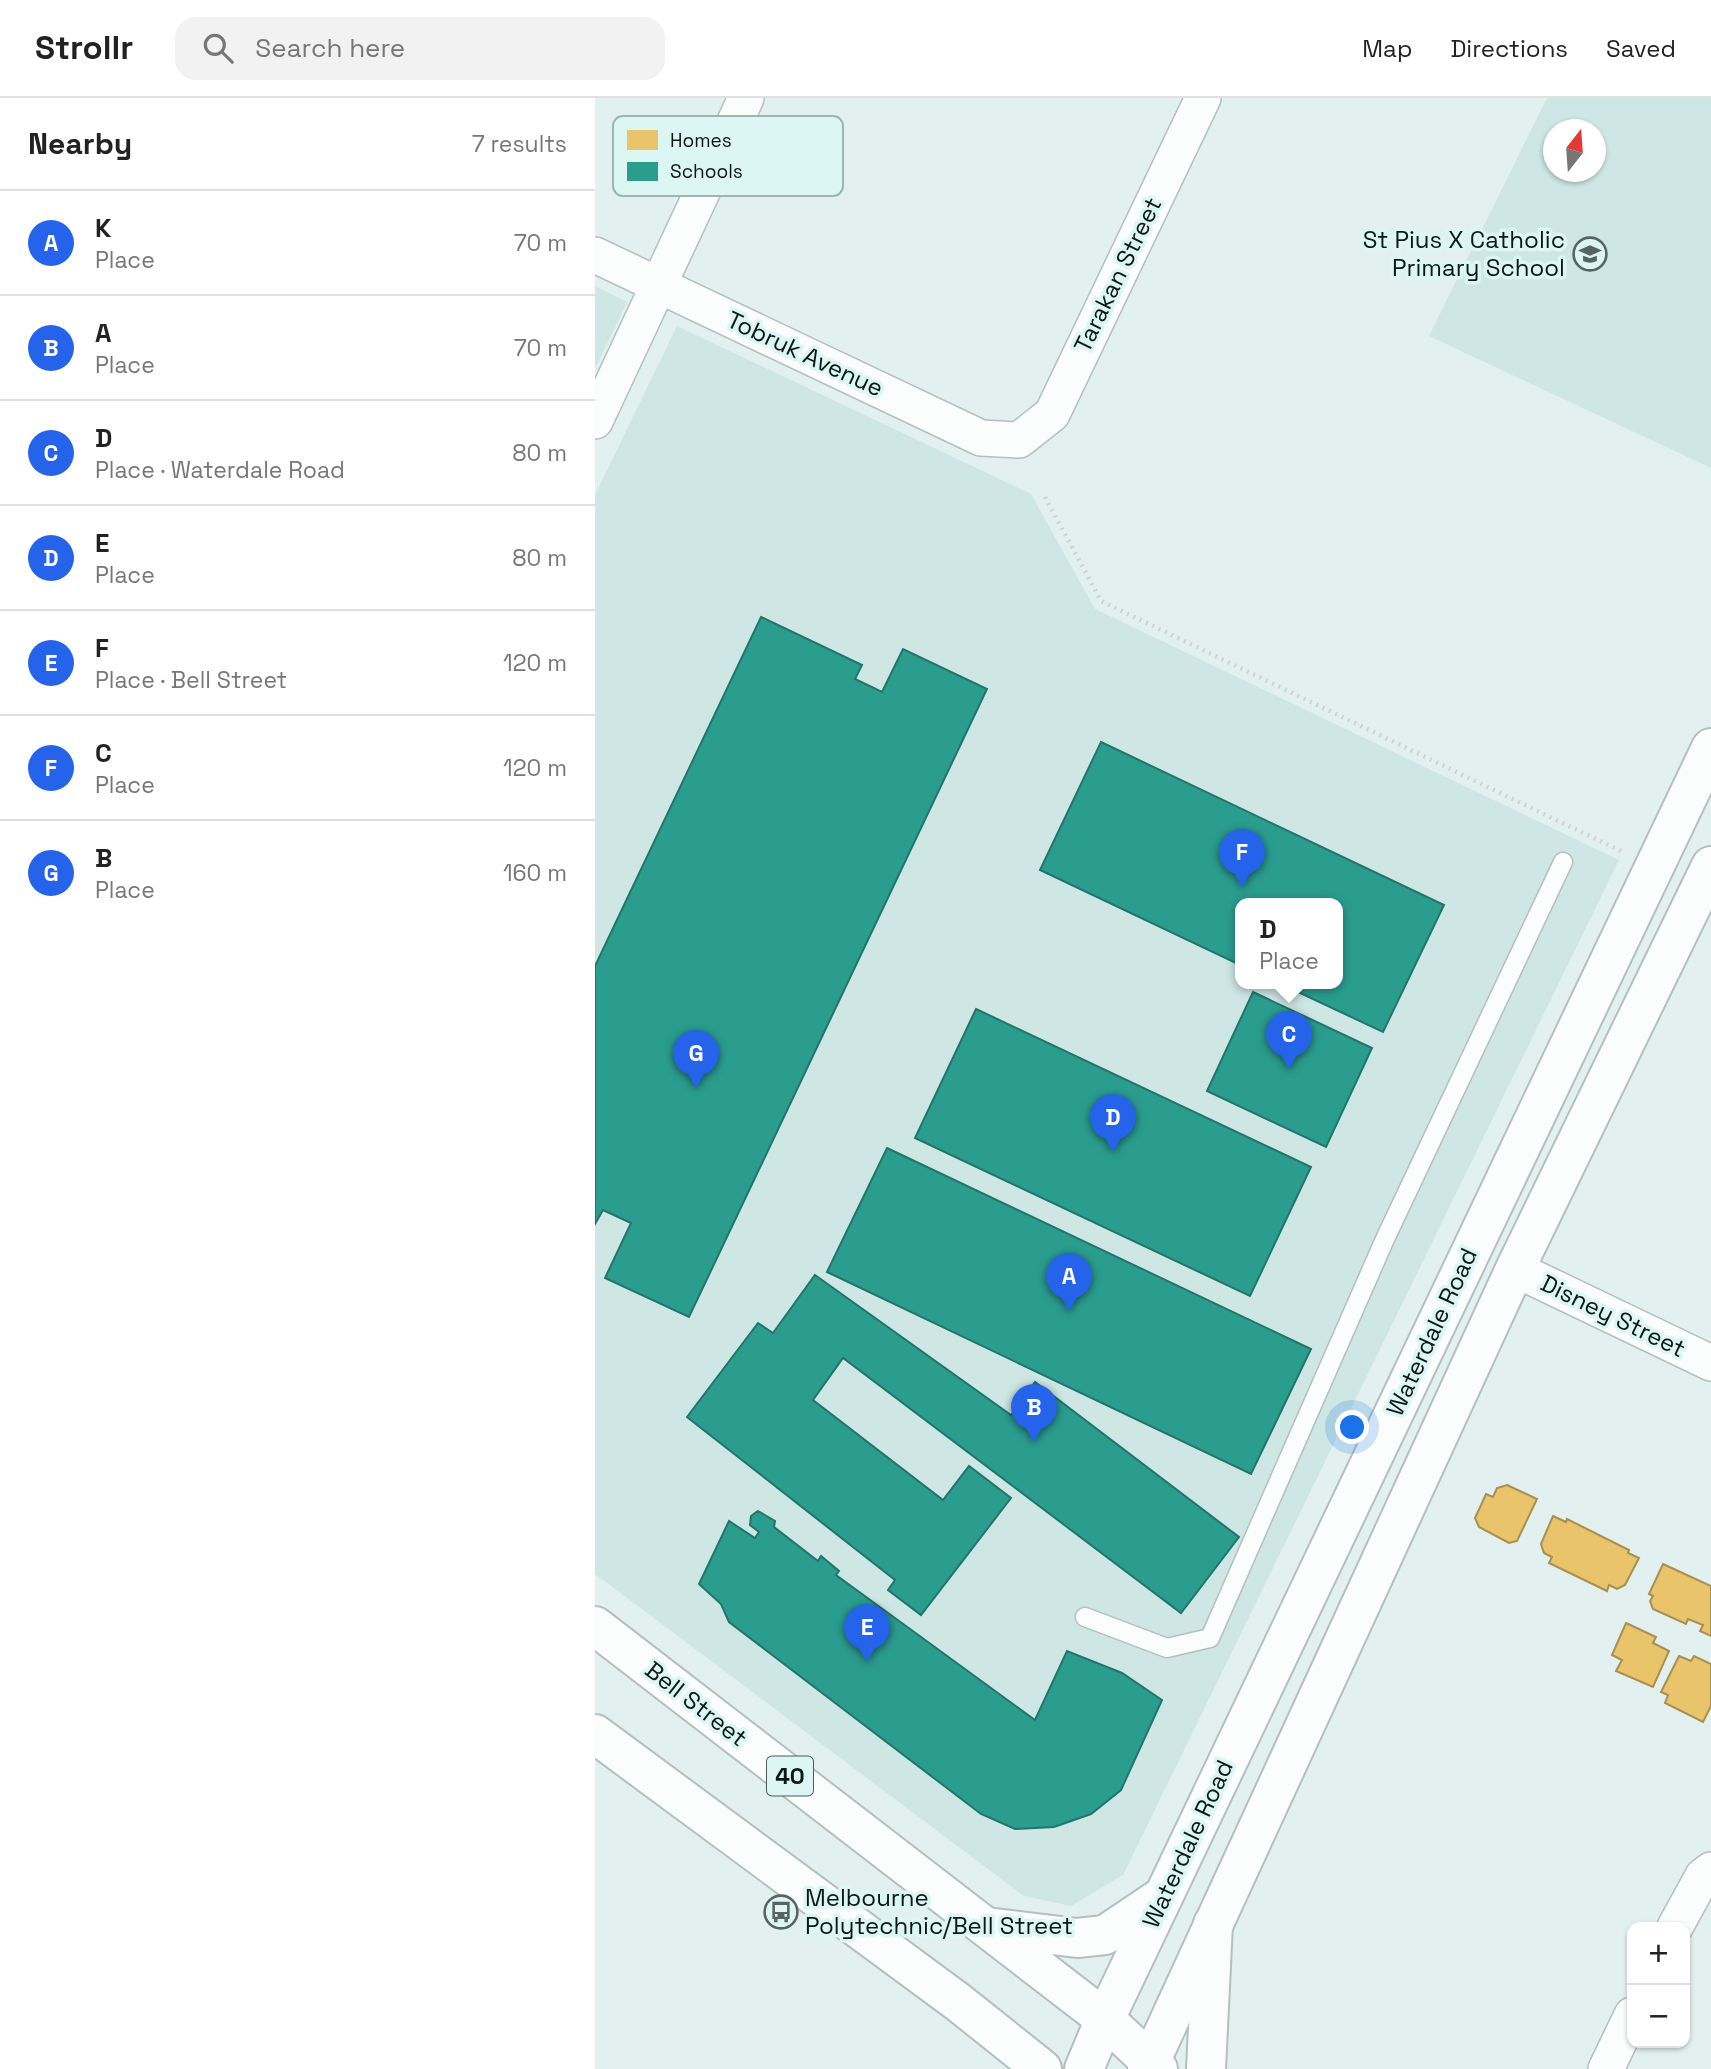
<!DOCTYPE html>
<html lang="en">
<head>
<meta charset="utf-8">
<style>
	body { margin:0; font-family:"Space Grotesk",sans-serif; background:#f2f2f2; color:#222 }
	.controls { position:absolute; right:21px; bottom:21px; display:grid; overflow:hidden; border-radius:14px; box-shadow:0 2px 5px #0004 }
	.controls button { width:63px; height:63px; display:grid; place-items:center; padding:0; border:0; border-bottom:2px solid #e0e0e0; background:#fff; color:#222; font:35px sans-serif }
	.compass { position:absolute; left:948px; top:21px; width:63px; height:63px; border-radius:50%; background:#fff; box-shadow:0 2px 5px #0004; rotate:17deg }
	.you { position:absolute; left:758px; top:1330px; width:24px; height:24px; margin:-18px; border:5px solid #fff; border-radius:50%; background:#1a73e8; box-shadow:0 0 0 10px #1a73e833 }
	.badge { display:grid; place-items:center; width:46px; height:46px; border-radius:50%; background:#2563eb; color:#fff; font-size:23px; font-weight:700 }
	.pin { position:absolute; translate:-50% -58px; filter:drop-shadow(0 2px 4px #0008) }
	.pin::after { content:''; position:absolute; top:37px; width:24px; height:21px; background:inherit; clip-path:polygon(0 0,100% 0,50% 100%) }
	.popup { position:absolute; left:640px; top:800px; width:108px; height:91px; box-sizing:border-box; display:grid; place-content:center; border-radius:14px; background:#fff; filter:drop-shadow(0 2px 5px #0005); font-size:23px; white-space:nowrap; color:#767676 }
	.popup b { font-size:26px; color:#222 }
	.popup::after { content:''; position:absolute; left:50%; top:100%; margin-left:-14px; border:14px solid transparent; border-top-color:#fff }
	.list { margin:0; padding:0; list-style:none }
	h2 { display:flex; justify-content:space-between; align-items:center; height:91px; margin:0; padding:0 28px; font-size:30px }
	h2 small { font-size:23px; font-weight:400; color:#767676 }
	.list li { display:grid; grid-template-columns:46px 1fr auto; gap:21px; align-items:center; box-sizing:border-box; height:105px; padding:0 28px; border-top:2px solid #e0e0e0 }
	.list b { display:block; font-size:26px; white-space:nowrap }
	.list p { margin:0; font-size:23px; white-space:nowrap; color:#767676 }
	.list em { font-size:23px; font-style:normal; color:#767676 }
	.icon { flex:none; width:38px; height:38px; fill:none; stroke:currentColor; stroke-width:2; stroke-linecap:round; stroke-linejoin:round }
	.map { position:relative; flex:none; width:1116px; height:1971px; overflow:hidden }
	header { display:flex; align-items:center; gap:42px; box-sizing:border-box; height:98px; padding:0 35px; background:#fff; border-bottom:2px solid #e0e0e0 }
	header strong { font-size:33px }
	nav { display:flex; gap:38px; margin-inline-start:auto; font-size:24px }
	.search { width:490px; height:63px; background:#f2f2f2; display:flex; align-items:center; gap:18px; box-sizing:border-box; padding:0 24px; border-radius:21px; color:#767676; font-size:26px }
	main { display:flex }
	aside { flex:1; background:#fff }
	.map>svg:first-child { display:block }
	.built { fill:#cee7e4; fill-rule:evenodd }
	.homes { fill:#e9c46a; stroke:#a79051; stroke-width:2 }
	.schools { fill:#2a9d8f; stroke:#22756b; stroke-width:2 }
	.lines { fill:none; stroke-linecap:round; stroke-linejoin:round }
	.lane-casing { stroke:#b4bfbe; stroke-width:21 }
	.street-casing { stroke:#b4bfbe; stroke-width:38 }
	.primary-casing { stroke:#b4bfbe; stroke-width:42 }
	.highway-casing { stroke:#b4bfbe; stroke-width:42 }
	.path { stroke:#cfd3d3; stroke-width:4.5; stroke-dasharray:2 5; stroke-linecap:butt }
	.lane { stroke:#fbfdfd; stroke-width:18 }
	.street { stroke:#fbfdfd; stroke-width:35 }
	.primary { stroke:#fbfdfd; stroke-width:38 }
	.highway { stroke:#fbfdfd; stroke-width:38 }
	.labels { text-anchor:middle; stroke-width:7; stroke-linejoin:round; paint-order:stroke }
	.shield { fill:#dcf7f3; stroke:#4c5a58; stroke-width:2 }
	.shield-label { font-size:23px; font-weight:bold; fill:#0e1716 }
	.poi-label { font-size:24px; fill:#0e1716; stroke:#dcf7f3; text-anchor:end }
	.street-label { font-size:24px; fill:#0e1716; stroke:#dcf7f3 }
	.key { fill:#dcf7f3; stroke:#9eb4b1; stroke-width:2 }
	.key-label { font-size:19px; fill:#0e1716 }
</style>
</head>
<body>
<header>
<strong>Strollr</strong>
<div class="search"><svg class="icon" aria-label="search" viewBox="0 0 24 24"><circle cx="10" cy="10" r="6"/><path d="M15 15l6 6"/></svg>Search here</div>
<nav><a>Map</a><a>Directions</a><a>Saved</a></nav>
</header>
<main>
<aside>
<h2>Nearby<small>7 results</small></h2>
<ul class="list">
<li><span class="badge">A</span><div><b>K</b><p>Place</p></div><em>70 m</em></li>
<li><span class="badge">B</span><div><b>A</b><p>Place</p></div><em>70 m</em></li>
<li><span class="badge">C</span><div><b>D</b><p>Place · Waterdale Road</p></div><em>80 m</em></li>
<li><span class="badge">D</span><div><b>E</b><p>Place</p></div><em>80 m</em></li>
<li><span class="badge">E</span><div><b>F</b><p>Place · Bell Street</p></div><em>120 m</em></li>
<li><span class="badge">F</span><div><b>C</b><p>Place</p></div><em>120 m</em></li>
<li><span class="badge">G</span><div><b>B</b><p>Place</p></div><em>160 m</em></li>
</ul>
</aside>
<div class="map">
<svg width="1116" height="1971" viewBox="0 0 1116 1971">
	<rect width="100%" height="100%" fill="#e2f1ef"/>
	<g class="built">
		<path d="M952 0H1116V370L834 238ZM958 32H1000V74H958Z"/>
		<path d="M0 188 32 204 0 271Z"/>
		<path d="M82 228 436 396 500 511 1024 762 528 1777 476 1808 429 1798 0 1476V397ZM645 805H743V885H645Z"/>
	</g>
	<g class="homes">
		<path d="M912 1387 942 1401 922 1443 914 1445 884 1429 880 1420 891 1396 898 1399 902 1390Z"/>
		<path d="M958 1418 971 1424 972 1421 1034 1452 1033 1455 1044 1460 1030 1487 1022 1491 1014 1487 1012 1493 954 1465 957 1459 949 1455 946 1446Z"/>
		<path d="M1068 1466 1116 1488V1538L1105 1533 1108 1527 1093 1521 1091 1526 1058 1511 1055 1503 1058 1498 1054 1496Z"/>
		<path d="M1031 1525 1061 1539 1058 1545 1074 1553 1058 1589 1021 1573 1027 1562 1017 1557Z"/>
		<path d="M1084 1558 1096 1563 1099 1558 1116 1566V1608L1108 1624 1070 1605 1073 1597 1066 1594Z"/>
	</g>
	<g class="schools">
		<path d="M166 519 267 567 260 581 287 594 308 551 392 591 94 1219 10 1180 36 1125 8 1112 0 1126V868Z"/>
		<path d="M506 644 849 807 788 934 684 885H743V805H645V867L445 772Z"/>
		<path d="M658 894 777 950 731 1049 612 993Z"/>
		<path d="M381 911 716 1069 655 1198 320 1040Z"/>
		<path d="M292 1050 716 1251 656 1376 232 1174Z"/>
		<path d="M220 1177 416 1317 440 1284 644 1439 586 1515 248 1260 218 1302 348 1402 374 1368 416 1400 326 1517 293 1492 300 1482 92 1319 163 1225 178 1235Z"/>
		<path d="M163 1413 180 1423 179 1429 223 1463 226 1458 244 1473 241 1477 440 1622 472 1553 527 1575 567 1602 526 1692 496 1716 459 1729 420 1731 386 1716 134 1524 126 1506 104 1486 134 1423 160 1440 164 1434 155 1427 156 1418Z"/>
	</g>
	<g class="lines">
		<defs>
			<path id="lane" d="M490 1519 572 1550 615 1540 790 1141 968 764"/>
			<g id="street">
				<path d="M0 157 386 340 424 342 457 316 608 0"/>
				<path d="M0 323 151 0"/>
				<path d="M920 1171 1116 1265"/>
				<path d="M1080 1829 1108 1778 1116 1772"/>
				<path d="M1011 1971 1037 1917"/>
			</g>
			<g id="primary">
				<path d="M489 1971 510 1921 1116 650"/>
				<path d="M552 1971 920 1171 1116 768"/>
			</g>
			<g id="highway">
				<path d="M0 1528 510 1921 563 1971"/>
				<path d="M0 1636 363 1904 447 1971"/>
				<path d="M392 1829 482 1840 510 1837 568 1798"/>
				<path d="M611 1971 618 1826"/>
			</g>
		</defs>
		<use href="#lane" class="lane-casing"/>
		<use href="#street" class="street-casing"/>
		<use href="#primary" class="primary-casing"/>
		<use href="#highway" class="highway-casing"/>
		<path class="path" d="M450 399 506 503 1030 755"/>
		<use href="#lane" class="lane"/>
		<use href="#street" class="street"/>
		<use href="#primary" class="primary"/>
		<use href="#highway" class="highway"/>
	</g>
	<defs>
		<symbol id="school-ring" viewBox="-11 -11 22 22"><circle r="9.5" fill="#dcf7f3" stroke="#586362" stroke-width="1.5"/><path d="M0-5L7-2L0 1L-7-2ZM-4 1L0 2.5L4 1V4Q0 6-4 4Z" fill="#586362"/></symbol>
		<symbol id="bus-ring" viewBox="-11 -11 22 22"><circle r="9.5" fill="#dcf7f3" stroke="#586362" stroke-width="1.5"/><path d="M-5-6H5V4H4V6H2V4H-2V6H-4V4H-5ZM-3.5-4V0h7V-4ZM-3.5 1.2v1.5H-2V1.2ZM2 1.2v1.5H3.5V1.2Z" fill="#586362"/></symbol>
	</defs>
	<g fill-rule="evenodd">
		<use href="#school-ring" x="976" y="137" width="38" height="38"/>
		<use href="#bus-ring" x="167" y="1795" width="38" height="38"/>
	</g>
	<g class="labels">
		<rect class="shield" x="172" y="1658.5" width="46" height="39" rx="5"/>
		<g class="shield-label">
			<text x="195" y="1686">40</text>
		</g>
		<g class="poi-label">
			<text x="970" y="150">St Pius X Catholic<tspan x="970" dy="28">Primary School</tspan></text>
			<text x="210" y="1808" text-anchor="start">Melbourne<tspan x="210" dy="28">Polytechnic/Bell Street</tspan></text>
		</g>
		<g class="street-label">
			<text transform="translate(523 177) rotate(-64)" y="8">Tarakan Street</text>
			<text transform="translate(210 256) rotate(25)" y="8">Tobruk Avenue</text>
			<text transform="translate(1018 1218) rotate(26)" y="8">Disney Street</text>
			<text transform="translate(837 1234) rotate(-65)" y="8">Waterdale Road</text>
			<text transform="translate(101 1606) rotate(38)" y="8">Bell Street</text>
			<text transform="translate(593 1746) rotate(-65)" y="8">Waterdale Road</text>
		</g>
	</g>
	<rect x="18" y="18" width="230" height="80" rx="10" class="key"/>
	<rect x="32" y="32" width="31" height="20" fill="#e9c46a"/>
	<rect x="32" y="64" width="31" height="19" fill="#2a9d8f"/>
	<g class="key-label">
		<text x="75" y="49">Homes</text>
		<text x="75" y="80">Schools</text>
	</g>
</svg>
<div class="controls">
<button>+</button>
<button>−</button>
</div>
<svg class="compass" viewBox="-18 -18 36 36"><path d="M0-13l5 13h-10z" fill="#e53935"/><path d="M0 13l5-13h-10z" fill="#767676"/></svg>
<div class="you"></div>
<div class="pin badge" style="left:474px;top:1213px">A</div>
<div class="pin badge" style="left:439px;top:1344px">B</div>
<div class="pin badge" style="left:694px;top:971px">C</div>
<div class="popup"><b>D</b>Place</div>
<div class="pin badge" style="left:518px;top:1054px">D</div>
<div class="pin badge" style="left:272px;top:1564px">E</div>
<div class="pin badge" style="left:647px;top:789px">F</div>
<div class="pin badge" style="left:101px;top:990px">G</div>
</div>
</main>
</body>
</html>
